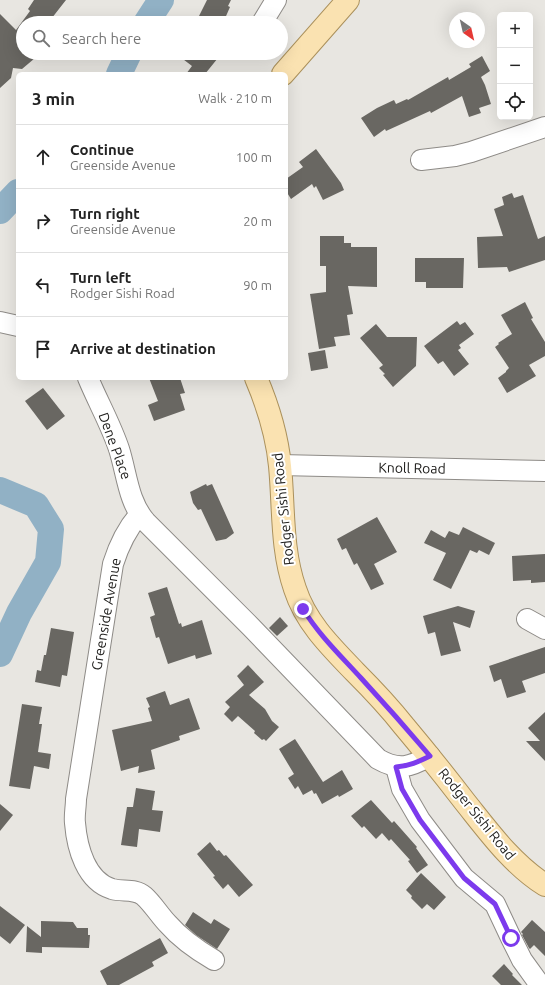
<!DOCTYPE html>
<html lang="en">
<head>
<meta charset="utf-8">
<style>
	body { margin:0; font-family:Ubuntu,sans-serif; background:#f6f6f6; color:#222 }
	.controls { position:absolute; right:12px; top:12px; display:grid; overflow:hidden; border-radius:6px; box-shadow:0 4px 16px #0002 }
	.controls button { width:36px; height:36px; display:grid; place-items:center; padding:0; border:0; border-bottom:1px solid #e0e0e0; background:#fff; color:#222; font:20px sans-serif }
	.compass { position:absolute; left:449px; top:12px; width:36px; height:36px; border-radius:50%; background:#fff; box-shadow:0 4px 16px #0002; rotate:146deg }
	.stop { position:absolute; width:12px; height:12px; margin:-9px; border:3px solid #7c3aed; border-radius:50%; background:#fff }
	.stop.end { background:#7c3aed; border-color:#fff; box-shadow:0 1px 4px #0008 }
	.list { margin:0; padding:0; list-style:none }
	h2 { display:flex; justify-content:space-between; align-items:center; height:52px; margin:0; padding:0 16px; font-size:17px }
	h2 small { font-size:13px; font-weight:400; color:#767676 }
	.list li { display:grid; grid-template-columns:26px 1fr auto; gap:12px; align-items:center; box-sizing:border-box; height:64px; padding:0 16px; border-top:1px solid #e0e0e0 }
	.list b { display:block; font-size:15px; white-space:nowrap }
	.list p { margin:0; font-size:13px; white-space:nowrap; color:#767676 }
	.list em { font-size:13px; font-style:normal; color:#767676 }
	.icon { flex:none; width:22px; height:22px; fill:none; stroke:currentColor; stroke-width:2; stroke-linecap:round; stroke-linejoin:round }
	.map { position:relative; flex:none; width:545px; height:985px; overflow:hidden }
	.search { position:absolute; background:#fff; box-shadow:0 4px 16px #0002; left:16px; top:16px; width:272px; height:44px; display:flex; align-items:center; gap:10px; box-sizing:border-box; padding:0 14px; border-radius:22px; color:#767676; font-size:15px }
	.panel { position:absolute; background:#fff; box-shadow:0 4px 16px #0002; left:16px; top:72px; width:272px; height:308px; border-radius:6px }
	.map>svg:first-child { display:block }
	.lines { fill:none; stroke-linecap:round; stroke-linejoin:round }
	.river { stroke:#91b1c5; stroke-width:26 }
	.building { fill:#696762 }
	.minor-casing { stroke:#8e8b87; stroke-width:22 }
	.major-casing { stroke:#ab915c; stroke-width:24 }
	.minor { stroke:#fff; stroke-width:20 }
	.major { stroke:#fae2b1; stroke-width:22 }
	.route { stroke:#7c3aed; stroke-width:5 }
	.labels { text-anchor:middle; stroke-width:4; stroke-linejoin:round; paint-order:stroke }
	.street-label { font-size:14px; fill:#21201e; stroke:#fff }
</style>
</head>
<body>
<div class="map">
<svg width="545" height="985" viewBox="0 0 545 985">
	<rect width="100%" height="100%" fill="#e8e6e1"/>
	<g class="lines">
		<g class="river">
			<path d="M146 23 161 0"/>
			<path d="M119 74 129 53"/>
			<path d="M0 211 18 192"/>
			<path d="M0 490 36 505 51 529 48 562 19 613 0 654"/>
		</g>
	</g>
	<g class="building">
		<path d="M34 0H66L48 23H23V53H41L22 69 13 68 11 78 0 88V14L16 30 30 11 28 9Z"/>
		<path d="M207 0H231L228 6 230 7 223 23H204L197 20Z"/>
		<path d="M175 53H222L205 74H186L192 66Z"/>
		<path d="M482 56 490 71 481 77 485 85 491 104 479 108 481 113 469 117 462 96 431 113 430 111 386 131 385 129 374 137 361 118 377 108 394 100 396 104 407 99 408 100 448 77 449 80 471 67 469 64Z"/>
		<path d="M316 149 341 183 344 190 323 200 316 186 314 188 312 184 291 199 286 191V179L303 167 299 162Z"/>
		<path d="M512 193 514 198 523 195 538 239 545 236V260L509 272 507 267 478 268 477 237 503 236 494 209 504 205 502 197Z"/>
		<path d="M320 236H344V243H351V247H377V287L348 286 353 314 347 315 350 335 334 337 336 346 319 349 310 294 326 292V266H320Z"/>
		<path d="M415 258H464L463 288H426V282H415Z"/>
		<path d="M525 302 533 318 531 319 545 342V356L529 365 536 376 507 393 498 378 506 372V371L509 368 495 347 499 344 498 343 512 334 501 315Z"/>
		<path d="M457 321 460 325 465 322 474 334 459 345 461 348 458 350 469 364 454 376 443 361 438 364 424 346Z"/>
		<path d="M376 324 387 337H417L416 366 393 387 383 375 385 374 379 368 383 365 360 338Z"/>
		<path d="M325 350 328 368 311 371 308 353Z"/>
		<path d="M149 378H180L185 393 180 394 185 410 154 421 148 405 158 401Z"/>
		<path d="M43 388 65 416 47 430 25 401Z"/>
		<path d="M206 484 207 486 212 484 234 533 226 539 216 541 201 509 198 510 193 503 190 492Z"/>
		<path d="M377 517 397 552 374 564 384 584 371 590 357 563 354 565 346 548 342 550 337 539Z"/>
		<path d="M463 527 495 543 489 555 479 550 477 553 470 550 451 589 433 580 446 553 424 543 431 530 445 538 449 531 459 535Z"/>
		<path d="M545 554V582L531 583V580L513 581 512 556Z"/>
		<path d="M167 587 179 624 181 623 182 627 202 620 212 654 196 659 195 655 168 664 159 637 156 638 150 617 155 615 148 593Z"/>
		<path d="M458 606 475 611 470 628 453 622 461 651 441 656 435 632 428 634 423 616Z"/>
		<path d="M280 617 288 626 277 636 269 628Z"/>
		<path d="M51 628 74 632 67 676 62 675 60 687 35 682 37 670 41 671 44 655H46Z"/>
		<path d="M545 647V673L522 681 526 692 507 698 501 679 494 682 489 666Z"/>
		<path d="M248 665 264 682 249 695 265 709 272 721 279 727 266 741 264 739 262 740 254 733 255 731 238 716 232 722 224 714 230 707 225 702 244 685 237 676Z"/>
		<path d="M165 691 170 705 189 698 200 729 179 736 180 740 151 750 155 769 138 773 139 766 121 771 112 730 152 721 148 708 150 707 146 698Z"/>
		<path d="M22 704 42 707 39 724H42L38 752 51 754 49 769 34 766 30 789 9 786Z"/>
		<path d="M545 712V761L526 741H540L528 728Z"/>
		<path d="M295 739 323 782 342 770 353 789 339 797 338 795 322 804 316 793 314 794 312 790 303 795 298 786 295 789 288 778 294 774 279 749Z"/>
		<path d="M136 788 155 791 152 810 163 811 160 832 139 829 137 847 121 845 127 807H133Z"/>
		<path d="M371 800 392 823 394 821 417 847 416 848 428 865 417 873 408 861 410 860 391 839 389 841 382 833 376 839 364 826 362 828 351 816Z"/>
		<path d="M0 804 13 815 0 831Z"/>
		<path d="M210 842 217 851 219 850 224 856 226 855 253 885 239 897 228 884 223 889 213 877 215 876 197 854Z"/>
		<path d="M421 873 446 897 434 910 427 904 422 909 411 898 412 896 406 890Z"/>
		<path d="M0 906 25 925 10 944 0 936Z"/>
		<path d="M193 912 211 924 214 919 230 929 217 949 196 935 185 925Z"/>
		<path d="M532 920 545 932V956L534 945 530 949 529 948 522 935 523 934 521 932Z"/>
		<path d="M41 921 73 922 77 928H88V935H90L89 948 42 947V953L26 952 27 926 41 937Z"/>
		<path d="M160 938 168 953 152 962 154 966 119 985H107L100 971Z"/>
		<path d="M504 964 513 974 512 975 522 985H501L492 976Z"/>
	</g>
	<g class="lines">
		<defs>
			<g id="minor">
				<path d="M262 23 276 0"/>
				<path d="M421 160 455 156 471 152 545 127"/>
				<path d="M0 322 18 326"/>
				<path d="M88 378C98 402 111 425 119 449 127 474 128 502 146 522L251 627 378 759C399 771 410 767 430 756"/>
				<path d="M280 465 545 471"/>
				<path d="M139 515C126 530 119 545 113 564L76 799C76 807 74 816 75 823 77 848 86 881 112 889 123 892 135 888 144 896 153 904 160 916 168 924 181 939 197 950 214 960"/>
				<path d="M527 619 545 629"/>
				<path d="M396 767 402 789 420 820 464 878 495 904 511 938 522 960 540 985"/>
			</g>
			<g id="major">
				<path d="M283 74 348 0"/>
				<path d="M256 378C268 406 277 435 280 466 284 507 281 549 295 589 306 623 331 647 355 672 372 689 389 707 404 726 425 751 445 776 465 802 489 832 512 864 545 885"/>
			</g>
		</defs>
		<use href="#minor" class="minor-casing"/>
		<use href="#major" class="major-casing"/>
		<use href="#minor" class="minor"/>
		<use href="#major" class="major"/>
	</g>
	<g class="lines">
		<path class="route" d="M303 609C319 635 340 655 361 678 384 703 407 729 430 756 418 762 409 766 396 767L402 789 420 820 464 878 495 904 511 938"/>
	</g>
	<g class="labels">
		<g class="street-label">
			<text transform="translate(115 446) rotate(70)" y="5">Dene Place</text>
			<text transform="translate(412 468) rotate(1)" y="5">Knoll Road</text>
			<text transform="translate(283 509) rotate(-96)" y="5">Rodger Sishi Road</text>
			<text transform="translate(106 614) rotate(-80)" y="5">Greenside Avenue</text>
			<text transform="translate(477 814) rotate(51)" y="5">Rodger Sishi Road</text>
		</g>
	</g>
</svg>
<div class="controls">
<button>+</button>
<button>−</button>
<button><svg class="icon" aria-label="locate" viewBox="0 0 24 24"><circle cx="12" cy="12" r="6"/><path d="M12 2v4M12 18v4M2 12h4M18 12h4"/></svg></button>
</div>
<svg class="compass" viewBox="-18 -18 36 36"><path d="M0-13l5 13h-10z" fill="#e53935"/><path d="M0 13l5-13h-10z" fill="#767676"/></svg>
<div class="stop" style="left:511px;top:938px"></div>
<div class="stop end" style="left:303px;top:609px"></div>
<div class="search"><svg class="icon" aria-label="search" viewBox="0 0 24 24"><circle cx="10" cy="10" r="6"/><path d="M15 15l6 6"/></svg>Search here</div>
<section class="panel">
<h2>3 min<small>Walk · 210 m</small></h2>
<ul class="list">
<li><svg class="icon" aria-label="ahead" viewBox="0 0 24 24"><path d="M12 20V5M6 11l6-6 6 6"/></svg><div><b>Continue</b><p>Greenside Avenue</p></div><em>100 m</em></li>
<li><svg class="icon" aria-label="right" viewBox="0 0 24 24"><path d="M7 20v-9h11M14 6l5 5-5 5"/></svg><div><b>Turn right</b><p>Greenside Avenue</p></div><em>20 m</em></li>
<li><svg class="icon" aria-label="left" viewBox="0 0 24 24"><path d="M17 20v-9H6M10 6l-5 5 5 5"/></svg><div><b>Turn left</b><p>Rodger Sishi Road</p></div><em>90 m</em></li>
<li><svg class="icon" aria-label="arrive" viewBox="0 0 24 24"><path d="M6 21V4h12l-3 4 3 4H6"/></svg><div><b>Arrive at destination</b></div></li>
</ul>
</section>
</div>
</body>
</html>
